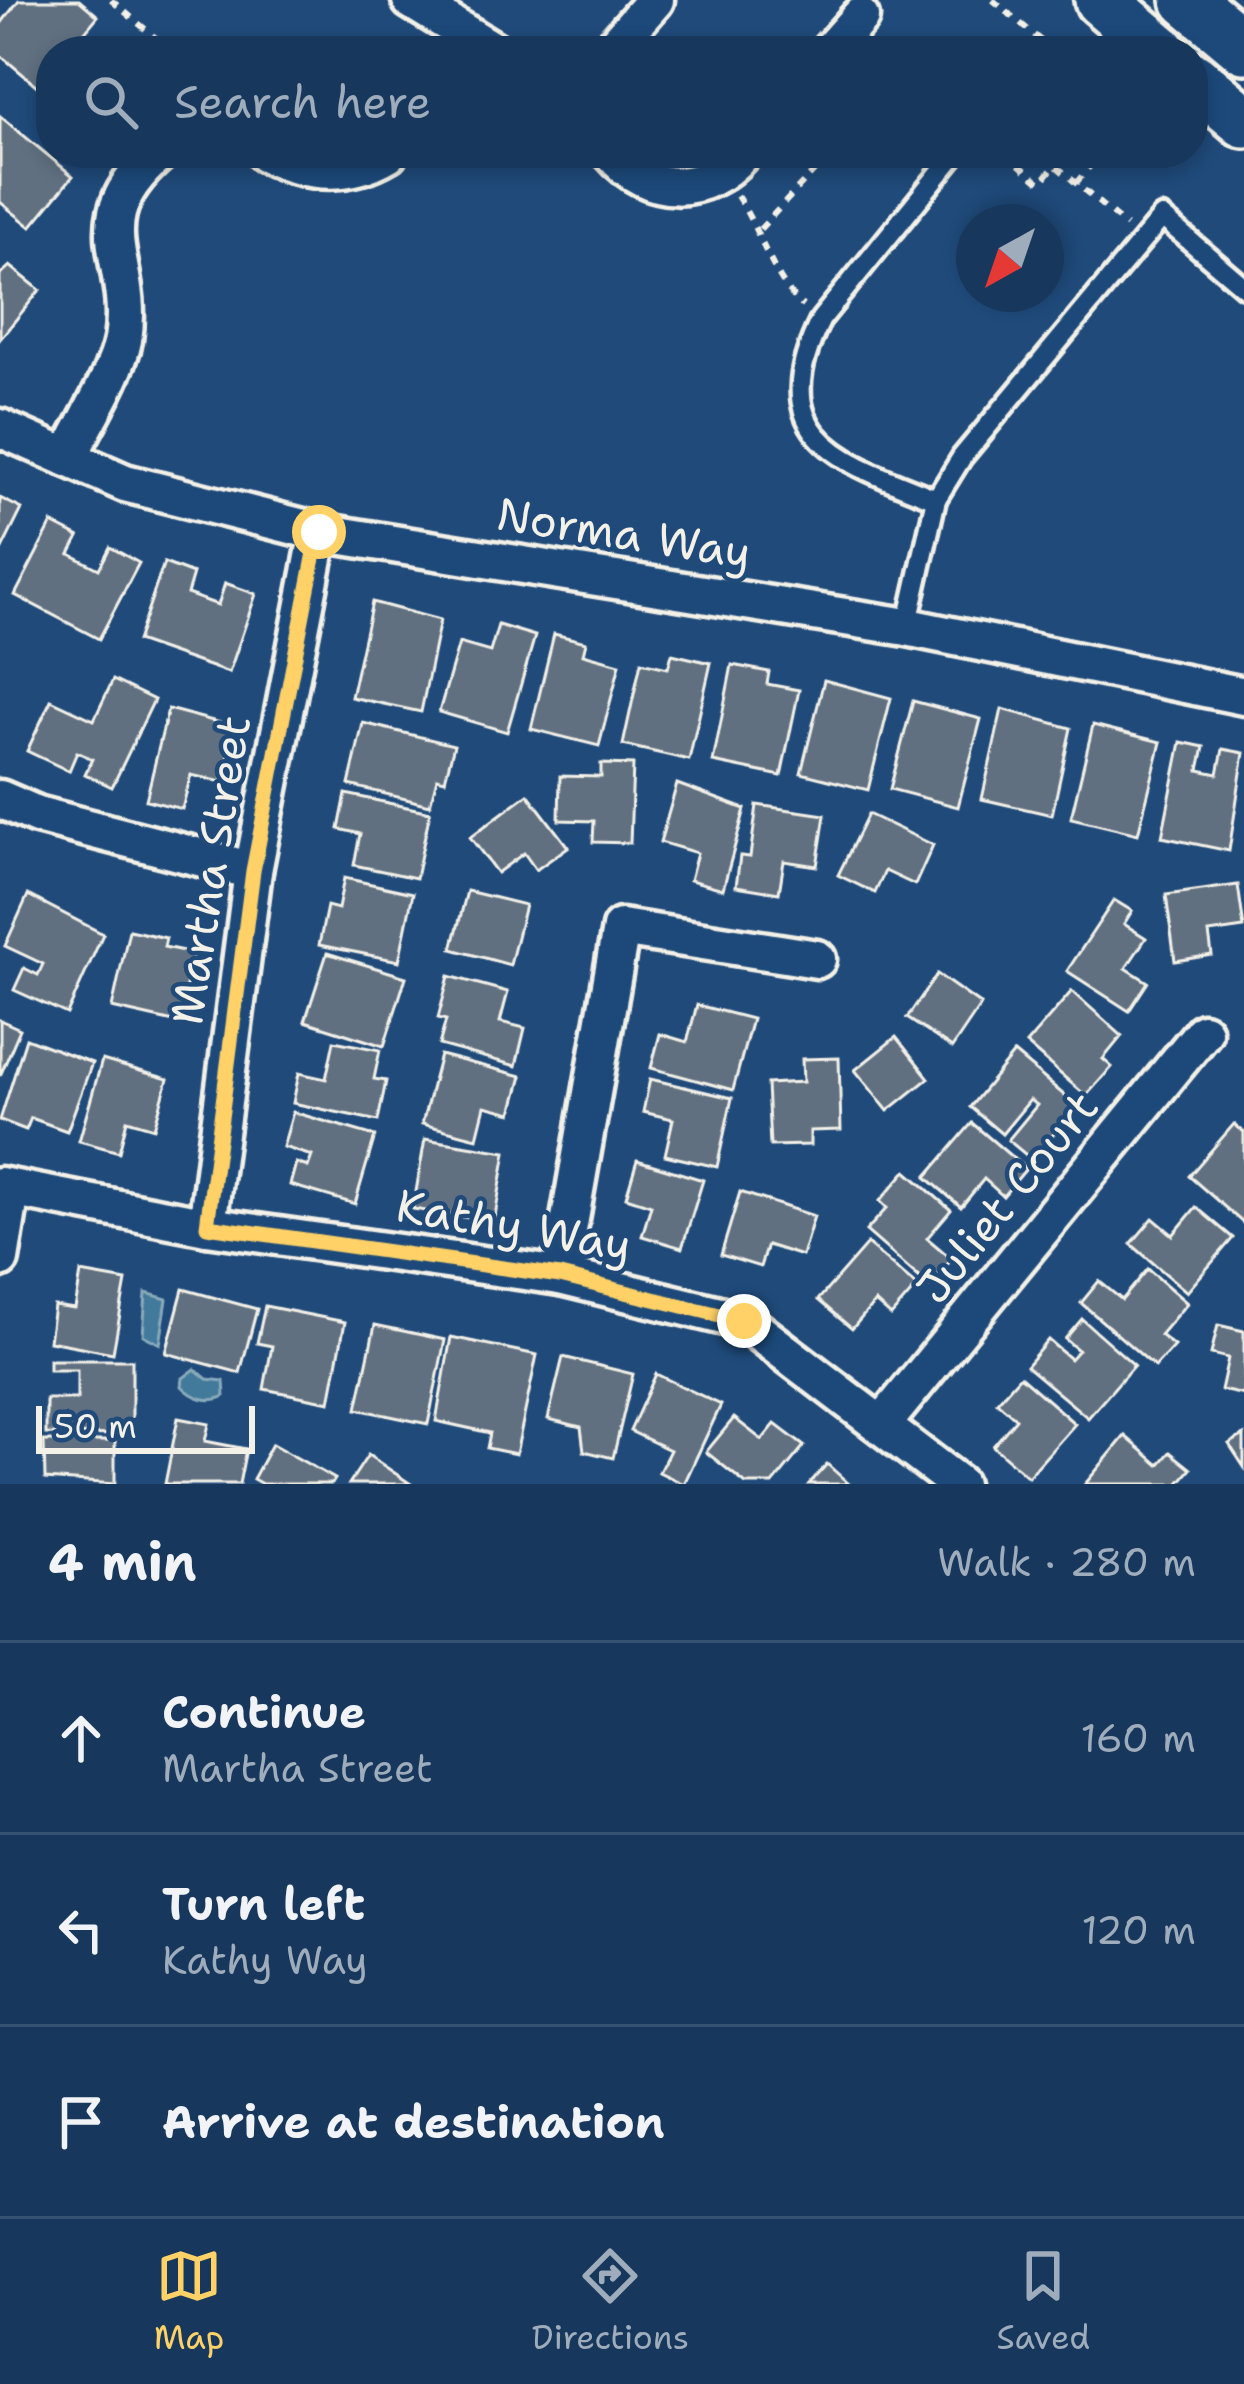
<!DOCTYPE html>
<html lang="en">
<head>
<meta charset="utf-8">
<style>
	body { margin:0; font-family:"Shantell Sans",sans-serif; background:#203f62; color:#f1f3f6 }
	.compass { position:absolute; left:956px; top:204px; width:108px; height:108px; border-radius:50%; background:#17385c; box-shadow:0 6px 18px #0003; rotate:220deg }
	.scale { position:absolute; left:36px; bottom:30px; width:219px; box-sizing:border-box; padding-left:12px; border:6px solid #f4f1e8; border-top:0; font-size:33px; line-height:42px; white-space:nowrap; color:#f4f1e8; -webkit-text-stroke:9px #1f4a7a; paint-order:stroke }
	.stop { position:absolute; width:36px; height:36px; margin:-27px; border:9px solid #ffd166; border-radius:50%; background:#fff }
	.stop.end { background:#ffd166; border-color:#fff; box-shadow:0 3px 12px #0008 }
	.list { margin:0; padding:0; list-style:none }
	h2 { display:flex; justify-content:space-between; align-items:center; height:156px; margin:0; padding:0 48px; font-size:51px }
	h2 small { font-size:39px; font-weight:400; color:#9eacbb }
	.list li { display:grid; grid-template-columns:78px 1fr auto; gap:36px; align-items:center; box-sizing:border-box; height:192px; padding:0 48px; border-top:3px solid #365272 }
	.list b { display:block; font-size:45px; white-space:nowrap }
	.list p { margin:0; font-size:39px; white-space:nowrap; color:#9eacbb }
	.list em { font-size:39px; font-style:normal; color:#9eacbb }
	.icon { flex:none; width:66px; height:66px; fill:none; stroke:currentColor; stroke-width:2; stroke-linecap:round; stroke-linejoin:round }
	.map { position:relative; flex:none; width:1244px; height:1484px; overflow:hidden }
	.search { position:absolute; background:#17385c; box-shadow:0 6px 18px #0003; left:36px; right:36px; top:36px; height:132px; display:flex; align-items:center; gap:30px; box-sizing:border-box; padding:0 42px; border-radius:48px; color:#9eacbb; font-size:45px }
	.sheet { height:732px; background:#17385c }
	nav { display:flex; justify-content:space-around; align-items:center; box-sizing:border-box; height:168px; border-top:3px solid #365272; background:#17385c; font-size:33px; color:#9eacbb }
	nav a { display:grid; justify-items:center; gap:6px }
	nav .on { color:#ffd166 }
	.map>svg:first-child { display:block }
	.water { fill:#427a9b; stroke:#89aaba; stroke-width:3 }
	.building { fill:#606f80; stroke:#f4f1e8; stroke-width:3 }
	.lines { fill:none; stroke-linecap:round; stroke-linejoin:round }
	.service-casing { stroke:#f4f1e8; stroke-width:27 }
	.minor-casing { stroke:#f4f1e8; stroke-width:45 }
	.secondary-casing { stroke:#f4f1e8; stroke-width:60 }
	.path { stroke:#f4f1e8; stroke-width:6; stroke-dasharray:9 9; stroke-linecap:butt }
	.service { stroke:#1f4a7a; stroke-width:18 }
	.minor { stroke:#1f4a7a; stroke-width:36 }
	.secondary { stroke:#1f4a7a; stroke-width:51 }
	.route { stroke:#ffd166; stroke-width:15 }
	.labels { text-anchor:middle; stroke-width:9; stroke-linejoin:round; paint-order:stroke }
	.street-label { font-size:45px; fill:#f4f1e8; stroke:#1f4a7a }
</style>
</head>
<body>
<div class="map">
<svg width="1244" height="1484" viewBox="0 0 1244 1484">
	<rect width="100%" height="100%" fill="#1f4a7a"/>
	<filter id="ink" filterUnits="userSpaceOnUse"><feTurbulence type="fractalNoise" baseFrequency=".00833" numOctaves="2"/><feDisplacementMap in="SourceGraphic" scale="24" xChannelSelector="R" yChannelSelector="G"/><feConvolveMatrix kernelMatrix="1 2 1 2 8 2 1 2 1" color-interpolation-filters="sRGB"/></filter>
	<g filter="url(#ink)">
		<g class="water">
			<path d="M146 1293 167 1299 160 1344 143 1335Z"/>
			<path d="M195 1369 207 1379 224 1381 225 1396C210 1404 193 1398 182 1386L183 1378Z"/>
		</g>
		<g class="building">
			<path d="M19 0H79L98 16 69 51H51V72L38 87 0 55V25Z"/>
			<path d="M0 116 73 176 31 227 0 202Z"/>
			<path d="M10 266 40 290 0 339V275Z"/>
			<path d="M0 498 22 509 0 553Z"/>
			<path d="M52 523 79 537 70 554 99 569 110 547 139 563 99 639 15 595Z"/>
			<path d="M164 563 193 574 187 594 218 605 225 583 256 594 229 673 137 641Z"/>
			<path d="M372 602 440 620 421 712 351 697Z"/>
			<path d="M498 625 535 636 507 732 439 712 459 643 490 652Z"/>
			<path d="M554 634 586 642 583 654 620 664 599 746 531 729Z"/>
			<path d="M672 654 711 663 689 760 623 745 641 662 668 668Z"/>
			<path d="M732 665 769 672 767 684 799 690 781 776 713 762Z"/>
			<path d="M113 680 154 700 112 787 85 774 92 759 77 752 69 771 27 751 51 700 94 720Z"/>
			<path d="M824 680 891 698 868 790 801 773Z"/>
			<path d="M913 701 981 719 958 807 890 789Z"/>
			<path d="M168 709 236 727 222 782 191 775 182 809 146 800Z"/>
			<path d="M1002 709 1071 728 1052 815 982 799Z"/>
			<path d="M363 723 454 745 445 780 437 778 430 805 349 785Z"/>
			<path d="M1093 725 1161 742 1138 834 1071 818Z"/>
			<path d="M1181 742 1204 747 1199 770 1218 774 1223 749 1244 753 1229 851 1162 837Z"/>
			<path d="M601 764 633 765 630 843 593 842 594 821 559 820 560 776 601 777Z"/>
			<path d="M677 784 745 809 723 889 690 880 697 853 660 842Z"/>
			<path d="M346 794 430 812 416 878 354 865 360 834 339 829Z"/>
			<path d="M528 794 568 847 536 870 524 853 497 873 470 837Z"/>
			<path d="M757 805 825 815 817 866 784 861 779 893 736 886 740 856 750 857Z"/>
			<path d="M868 814 933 845 915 885 885 871 875 893 838 875Z"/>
			<path d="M344 878 413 893 399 961 319 945 327 906 338 909Z"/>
			<path d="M1238 885 1244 928 1209 933 1212 955 1175 961 1166 895Z"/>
			<path d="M467 891 525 905 510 965 452 949Z"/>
			<path d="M28 895 103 934 67 1014 14 990 24 968 38 975 43 964 5 946Z"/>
			<path d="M1114 900 1132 911 1124 924 1146 938 1126 968 1148 982 1129 1011 1067 971Z"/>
			<path d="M129 930 166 938 164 947 193 953 178 1023 112 1008Z"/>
			<path d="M327 953 406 977 384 1046 305 1021Z"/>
			<path d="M937 974 981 1005 952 1048 907 1018Z"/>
			<path d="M449 976 508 992 500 1022 525 1028 516 1066 439 1045 446 1020 438 1018Z"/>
			<path d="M1072 991 1122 1036 1103 1059 1112 1067 1086 1096 1026 1044Z"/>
			<path d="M697 1005 752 1019 733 1090 651 1068 660 1034 687 1042Z"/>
			<path d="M0 1020 20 1029 0 1076Z"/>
			<path d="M896 1037 929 1078 888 1111 855 1070Z"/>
			<path d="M26 1038 92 1063 67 1131 31 1118 26 1130 0 1120Z"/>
			<path d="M334 1041 380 1050 374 1079 386 1081 378 1121 293 1103 299 1073 326 1079Z"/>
			<path d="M1014 1053 1077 1106 1032 1160 1008 1140 1037 1105 1030 1100 1002 1134 970 1107Z"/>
			<path d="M440 1055 522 1076 512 1113 485 1106 477 1138 422 1124Z"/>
			<path d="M839 1058 841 1130 810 1131V1145L770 1146 767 1084 803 1082 802 1059Z"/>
			<path d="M102 1060 168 1079 154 1128 127 1120 119 1152 79 1141Z"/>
			<path d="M650 1079 732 1098 717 1167 665 1155 673 1119 643 1112Z"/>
			<path d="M293 1112 375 1136 355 1204 290 1185 296 1163 308 1167 312 1156 283 1147Z"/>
			<path d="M972 1123 1026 1169 1003 1196 984 1179 961 1207 926 1177Z"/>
			<path d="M1234 1124 1244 1132V1224L1189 1176Z"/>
			<path d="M425 1139 506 1152 494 1222 413 1209Z"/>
			<path d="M637 1160 703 1180 682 1248 642 1236 651 1205 626 1197Z"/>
			<path d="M906 1171 951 1210 927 1238 952 1259 929 1286 866 1231 887 1208 880 1201Z"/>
			<path d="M740 1192 814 1216 802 1256 767 1245 760 1267 721 1255Z"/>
			<path d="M1196 1207 1233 1238 1187 1292 1131 1244 1153 1218 1173 1235Z"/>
			<path d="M867 1244 917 1286 891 1316 875 1302 852 1329 818 1300Z"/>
			<path d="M1148 1269 1187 1303 1160 1335 1174 1346 1155 1367 1081 1303 1099 1281 1122 1300Z"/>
			<path d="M81 1273 126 1281 113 1353 49 1341 54 1306 75 1309Z"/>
			<path d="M183 1289 257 1309 240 1373 166 1353Z"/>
			<path d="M265 1306 345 1322 330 1402 264 1389 272 1346 257 1343Z"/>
			<path d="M1082 1319 1134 1365 1088 1418 1026 1366 1048 1340 1070 1359 1078 1350 1065 1339Z"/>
			<path d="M375 1325 445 1340 428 1424 357 1409Z"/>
			<path d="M1218 1325 1244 1331V1395L1221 1390 1228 1358 1211 1354Z"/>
			<path d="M451 1337 537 1355 516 1454 487 1448 490 1433 436 1421Z"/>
			<path d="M563 1357 633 1374 613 1458 584 1451 581 1427 548 1419Z"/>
			<path d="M49 1360H132V1435L46 1434V1399H77V1370H49Z"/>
			<path d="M656 1374 721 1405 684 1484 659 1472 670 1450 630 1431Z"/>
			<path d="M1020 1376 1075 1424 1028 1477 993 1446 1016 1419 997 1402Z"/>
			<path d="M178 1418 209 1424 205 1441 246 1449 239 1484H165Z"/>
			<path d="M734 1418 762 1440 775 1424 804 1446 773 1484H746L706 1452Z"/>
			<path d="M1244 1435V1467L1229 1444Z"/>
			<path d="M1125 1436 1159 1465 1170 1452 1191 1469 1178 1484H1085Z"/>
			<path d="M44 1441H115V1484L45 1479Z"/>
			<path d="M272 1444 335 1479 332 1484H262L253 1479Z"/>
			<path d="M368 1455 411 1484H349Z"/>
			<path d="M827 1464 849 1484H809Z"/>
		</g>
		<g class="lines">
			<defs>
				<g id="service">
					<path d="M956 153 821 319C761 439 844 462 936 499L962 457 1162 217 1244 287"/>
					<path d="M907 627 936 499"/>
				</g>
				<g id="minor">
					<path d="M411 0 494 51"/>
					<path d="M610 51 655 0"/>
					<path d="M830 51 860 17"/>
					<path d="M265 153C306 173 348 177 388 153"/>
					<path d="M612 153C649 196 704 197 742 153"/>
					<path d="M0 428 125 483 319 532 907 627 1244 696"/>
					<path d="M68 458C83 426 117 373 123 340 136 259 78 224 159 153"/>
					<path d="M0 799 37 815 253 871"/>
					<path d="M0 1186 207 1226 560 1276 744 1321 958 1484"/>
					<path d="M207 1226 253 871 319 532"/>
					<path d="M0 1259 11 1191"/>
					<path d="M560 1276 621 928 817 959"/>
					<path d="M884 1422 1203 1032"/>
				</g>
				<g id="secondary">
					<path d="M1101 0 1161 51"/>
					<path d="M1188 0 1244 47"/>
					<path d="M1193 78 1244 121"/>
				</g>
			</defs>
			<use href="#service" class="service-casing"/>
			<use href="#minor" class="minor-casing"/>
			<use href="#secondary" class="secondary-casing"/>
			<g class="path">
				<path d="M111 0 171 51"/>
				<path d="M993 0 1053 51"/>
				<path d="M1005 153 1041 183 1055 165 1126 226"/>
				<path d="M1076 183 1101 153"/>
				<path d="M737 196C759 228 775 285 803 306"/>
				<path d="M760 229 831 153"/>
			</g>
			<use href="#service" class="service"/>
			<use href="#minor" class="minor"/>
			<use href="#secondary" class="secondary"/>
		</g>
	</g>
	<g class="lines" filter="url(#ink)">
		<path class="route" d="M319 532 253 871 207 1226 560 1276 744 1321"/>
	</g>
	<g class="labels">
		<g class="street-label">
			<text transform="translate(624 533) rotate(9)" y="16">Norma Way</text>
			<text transform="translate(210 870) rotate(-81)" y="16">Martha Street</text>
			<text transform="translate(1007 1197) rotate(-51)" y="16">Juliet Court</text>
			<text transform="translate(514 1225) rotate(10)" y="16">Kathy Way</text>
		</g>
	</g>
</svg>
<svg class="compass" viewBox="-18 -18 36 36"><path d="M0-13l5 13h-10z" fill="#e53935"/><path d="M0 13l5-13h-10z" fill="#9eacbb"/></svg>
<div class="scale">50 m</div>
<div class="stop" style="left:319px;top:532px"></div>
<div class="stop end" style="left:744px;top:1321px"></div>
<div class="search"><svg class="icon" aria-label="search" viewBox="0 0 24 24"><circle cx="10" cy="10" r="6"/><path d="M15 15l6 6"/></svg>Search here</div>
</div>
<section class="sheet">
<h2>4 min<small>Walk · 280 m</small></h2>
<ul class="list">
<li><svg class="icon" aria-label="ahead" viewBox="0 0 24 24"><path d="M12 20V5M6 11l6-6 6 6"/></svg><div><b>Continue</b><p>Martha Street</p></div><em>160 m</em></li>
<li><svg class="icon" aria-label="left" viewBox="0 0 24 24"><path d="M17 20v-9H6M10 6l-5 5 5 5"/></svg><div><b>Turn left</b><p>Kathy Way</p></div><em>120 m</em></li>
<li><svg class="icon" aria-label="arrive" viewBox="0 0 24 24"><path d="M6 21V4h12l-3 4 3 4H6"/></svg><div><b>Arrive at destination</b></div></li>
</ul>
</section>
<nav>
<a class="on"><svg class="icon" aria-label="map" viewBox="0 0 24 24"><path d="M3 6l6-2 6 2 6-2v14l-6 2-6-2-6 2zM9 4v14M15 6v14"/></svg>Map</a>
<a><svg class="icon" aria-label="directions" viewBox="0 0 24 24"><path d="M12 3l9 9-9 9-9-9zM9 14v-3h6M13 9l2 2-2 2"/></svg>Directions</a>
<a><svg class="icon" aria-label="saved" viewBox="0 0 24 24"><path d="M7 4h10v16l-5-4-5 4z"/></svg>Saved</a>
</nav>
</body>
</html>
